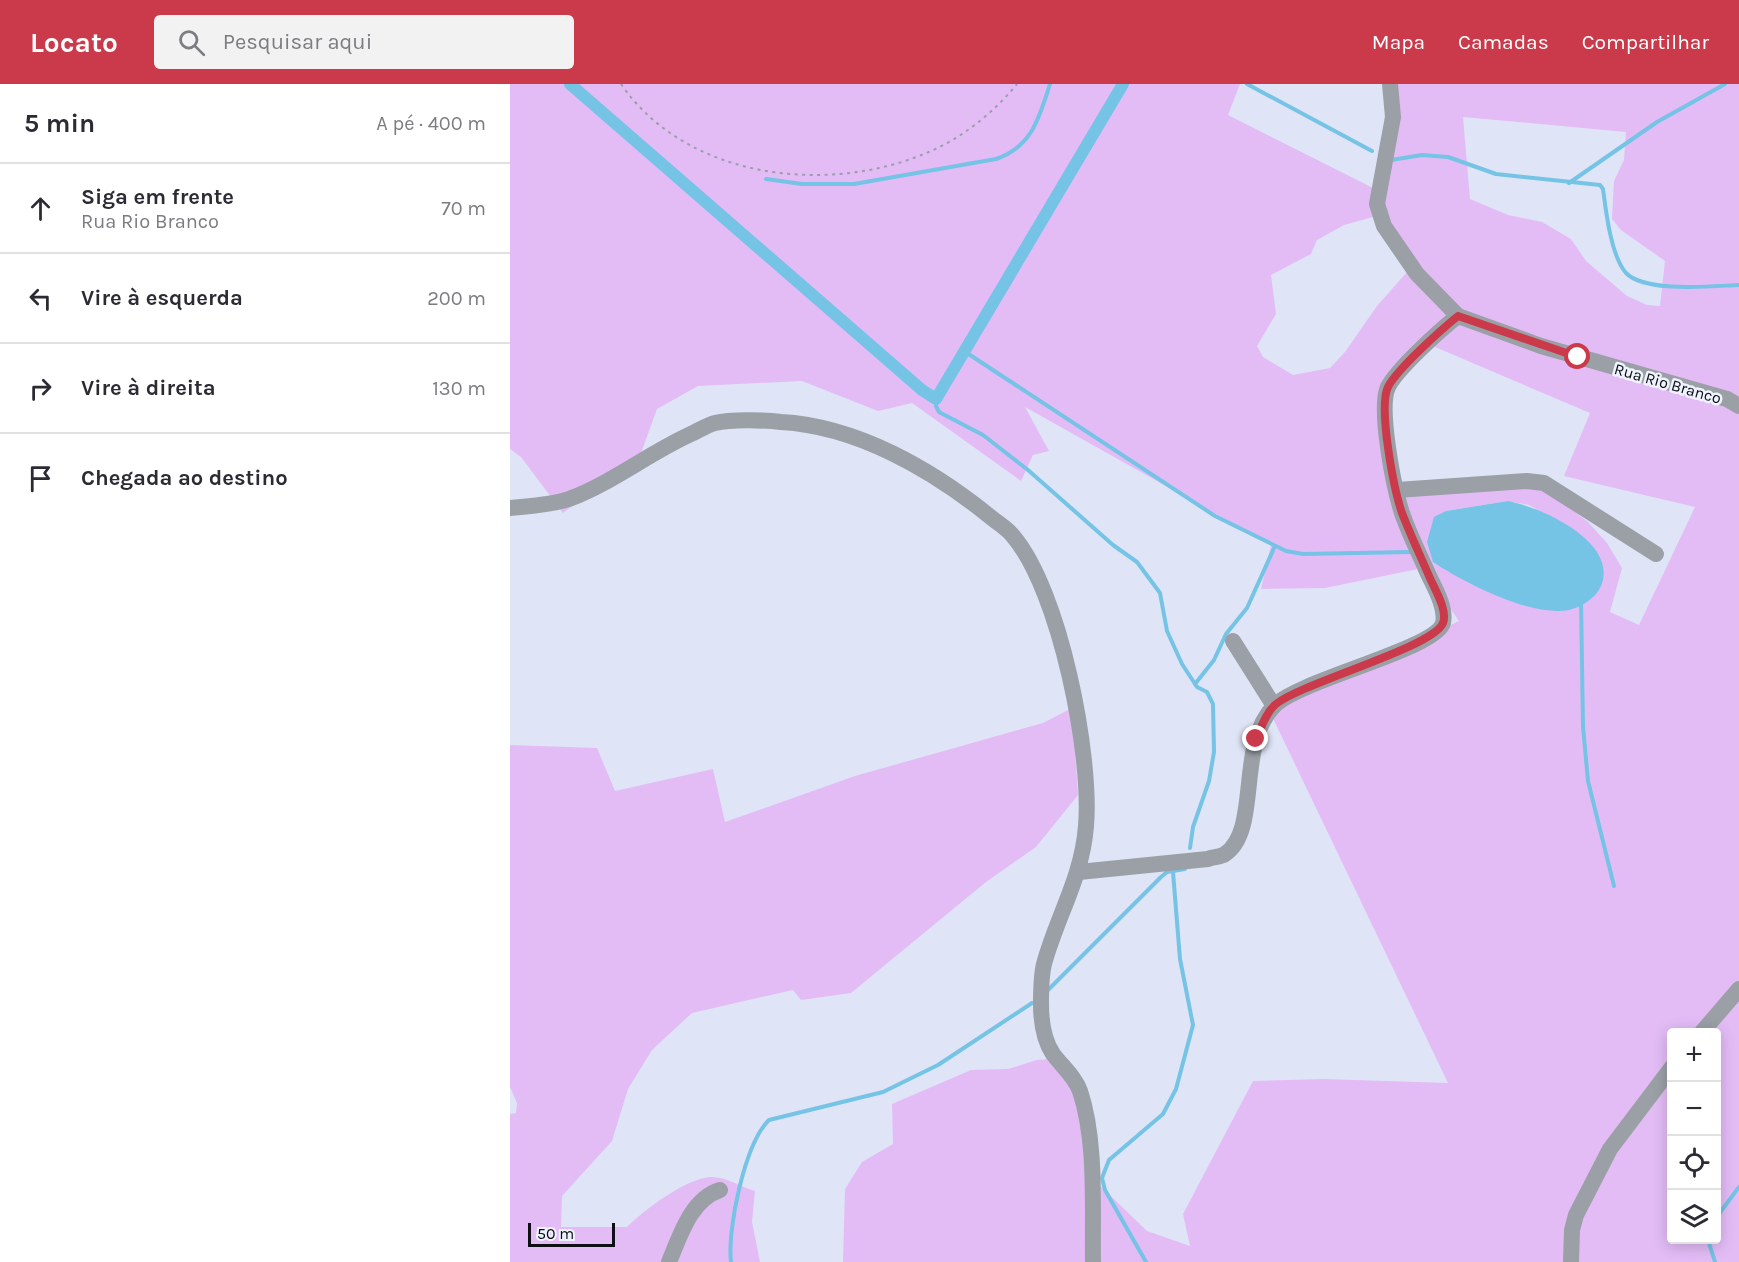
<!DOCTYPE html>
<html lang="pt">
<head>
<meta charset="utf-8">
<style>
	body { margin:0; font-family:Karla,sans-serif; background:#f2f2f3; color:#2b2b33 }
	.controls { position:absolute; right:18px; bottom:18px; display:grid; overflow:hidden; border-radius:6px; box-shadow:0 3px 15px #0003 }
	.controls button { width:54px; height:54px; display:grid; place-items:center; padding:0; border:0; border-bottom:2px solid #e1e1e2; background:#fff; color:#2b2b33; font:30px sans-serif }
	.scale { position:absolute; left:18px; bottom:15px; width:87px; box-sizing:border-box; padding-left:6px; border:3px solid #0d0f15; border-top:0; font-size:16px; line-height:21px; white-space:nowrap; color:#0d0f15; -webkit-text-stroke:4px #eff3fe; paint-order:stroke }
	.stop { position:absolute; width:18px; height:18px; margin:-14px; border:4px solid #cb3a4a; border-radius:50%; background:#fff }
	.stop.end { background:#cb3a4a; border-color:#fff; box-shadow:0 2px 6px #0008 }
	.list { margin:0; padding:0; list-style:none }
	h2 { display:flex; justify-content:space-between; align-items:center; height:78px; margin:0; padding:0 24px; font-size:26px }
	h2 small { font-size:20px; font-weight:400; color:#7c7c81 }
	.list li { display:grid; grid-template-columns:39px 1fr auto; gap:18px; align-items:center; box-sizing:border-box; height:90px; padding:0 24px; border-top:2px solid #e1e1e2 }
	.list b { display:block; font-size:22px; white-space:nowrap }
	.list p { margin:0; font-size:20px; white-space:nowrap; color:#7c7c81 }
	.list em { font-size:20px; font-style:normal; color:#7c7c81 }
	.icon { flex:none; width:33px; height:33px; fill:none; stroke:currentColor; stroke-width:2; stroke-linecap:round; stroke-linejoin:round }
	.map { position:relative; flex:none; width:1229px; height:1178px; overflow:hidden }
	header { display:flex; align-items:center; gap:36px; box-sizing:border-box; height:84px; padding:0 30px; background:#cb3a4a; color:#fff }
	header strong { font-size:28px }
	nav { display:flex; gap:33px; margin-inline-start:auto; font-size:21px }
	.search { width:420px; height:54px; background:#f2f2f3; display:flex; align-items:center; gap:15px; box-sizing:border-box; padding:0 21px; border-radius:6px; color:#7c7c81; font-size:22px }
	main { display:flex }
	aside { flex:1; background:#fff }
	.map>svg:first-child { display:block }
	.green { fill:#e3bcf6; fill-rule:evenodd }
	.water { fill:#75c3e5 }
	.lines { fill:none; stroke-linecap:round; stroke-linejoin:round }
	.stream { stroke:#75c3e5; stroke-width:4 }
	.canal { stroke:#75c3e5; stroke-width:12 }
	.path { stroke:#9a9eac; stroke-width:2; stroke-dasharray:3 4.5; stroke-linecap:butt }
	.minor { stroke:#9aa0a6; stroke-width:16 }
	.route { stroke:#cb3a4a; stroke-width:8 }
	.labels { text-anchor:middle; stroke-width:5; stroke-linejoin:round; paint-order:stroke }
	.street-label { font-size:16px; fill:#0d0f15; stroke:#eff3fe }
</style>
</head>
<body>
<header>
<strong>Locato</strong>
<div class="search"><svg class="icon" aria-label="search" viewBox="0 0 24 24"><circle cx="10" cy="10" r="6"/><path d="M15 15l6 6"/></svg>Pesquisar aqui</div>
<nav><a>Mapa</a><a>Camadas</a><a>Compartilhar</a></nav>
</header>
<main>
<aside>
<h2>5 min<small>A pé · 400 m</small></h2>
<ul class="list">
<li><svg class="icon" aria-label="ahead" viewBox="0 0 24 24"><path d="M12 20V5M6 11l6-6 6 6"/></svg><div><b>Siga em frente</b><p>Rua Rio Branco</p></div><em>70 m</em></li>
<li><svg class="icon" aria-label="left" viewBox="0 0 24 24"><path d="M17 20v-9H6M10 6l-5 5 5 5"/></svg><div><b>Vire à esquerda</b></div><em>200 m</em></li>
<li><svg class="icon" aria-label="right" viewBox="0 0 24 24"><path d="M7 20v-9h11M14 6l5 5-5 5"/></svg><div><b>Vire à direita</b></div><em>130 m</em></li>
<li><svg class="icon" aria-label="arrive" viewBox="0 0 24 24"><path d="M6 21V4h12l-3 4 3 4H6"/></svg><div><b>Chegada ao destino</b></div></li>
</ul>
</aside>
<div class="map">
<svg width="1229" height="1178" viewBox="0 0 1229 1178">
	<rect width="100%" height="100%" fill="#dfe5f7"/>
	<g class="green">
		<path d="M0 0H730L718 31 863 104 887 35 877 0H1229V1178H333L335 1105 352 1078 383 1060 382 1020 461 986 498 985 527 976 539 975 571 998 583 1095 637 1147 680 1162 673 1130 743 997 814 995 938 999 759 626 949 537 925 502 908 485 815 504 751 505 761 461 515 323 539 367 523 371 511 397 402 319 368 327 292 297 188 302 147 325 130 372 53 429 11 373 0 365ZM953 33 1116 48 1114 76 1104 97 1102 135 1111 146 1155 177 1150 222 1137 221 1117 212 1076 177 1061 155 1032 138 998 131 960 115ZM874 130 897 188 867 222 835 268 820 284 783 291 753 273 747 262 766 230 761 191 801 170 807 156 834 141ZM918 260 1080 329 1054 392 1185 423 1129 541 1100 528 1112 484 1097 459 1078 438 1028 400 882 408 876 307ZM998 417 1019 421 1057 442 1014 521 985 510 923 478 936 427ZM1162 948H1206V1156H1162Z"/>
		<path d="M562 624 568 711 526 763 476 798 341 909 291 916 283 906 182 929 142 966 118 1005 102 1057 52 1112 51 1143H117C134 1126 175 1095 200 1093 216 1092 230 1103 245 1107L242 1138 250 1178H0V1030L6 1029 7 1019 0 1003V661L87 664 105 707 203 685 215 738 345 692 533 639Z"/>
	</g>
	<path class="water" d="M998 417C1031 423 1109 458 1091 502 1086 514 1071 523 1059 526 1020 533 955 499 923 478L917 458 924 433 936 427Z"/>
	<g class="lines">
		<g class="stream">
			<path d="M737 0 862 67"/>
			<path d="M881 76 912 71 938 73 986 90 1090 101 1093 105C1096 128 1101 172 1116 189 1135 209 1203 202 1229 201"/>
			<path d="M256 95 292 100H344L486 75C522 63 529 34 540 0"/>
			<path d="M1059 99 1147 38 1215 0"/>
			<path d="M454 267 705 432 776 467 793 470 900 468"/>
			<path d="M426 315V322L429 328 473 351 518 386 603 461 627 478 650 509 657 547 672 580 687 603 697 608 703 620 704 668 699 697 683 743 680 764"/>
			<path d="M1071 516 1073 643 1078 697 1104 802"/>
			<path d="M685 600 704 576 716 550 737 524 765 462"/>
			<path d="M537 907 651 793 657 788 675 785"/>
			<path d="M1206 1134 1229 1103"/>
			<path d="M1198 1156 1205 1178"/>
			<path d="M221 1178C217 1145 235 1059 259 1036L373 1008 428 981 522 919"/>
			<path d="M636 1178 595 1106 592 1094 599 1076 653 1030 666 1005 683 941 670 875 663 788"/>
		</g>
		<path class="canal" d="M60 0 412 306 426 315 613 0"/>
		<path class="path" d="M111 0C177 96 320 112 421 67 455 52 484 28 507 0"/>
		<g class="minor">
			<path d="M880 0 883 33 867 120 874 142 907 190 948 232 1031 262 1217 315 1229 322"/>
			<path d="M887 406 1017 397 1034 399 1146 470"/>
			<path d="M0 424C19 422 41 421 59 415 102 399 139 369 181 350 188 347 197 341 205 339 221 335 254 336 271 338 346 342 421 385 478 431 486 438 497 444 503 452 550 507 582 671 576 742 572 794 547 832 534 880 531 892 531 907 531 920 531 938 533 955 543 970 552 982 565 993 570 1007 587 1058 582 1125 583 1178"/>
			<path d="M723 557 764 622"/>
			<path d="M569 788 698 775C703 773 711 773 715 770 751 746 726 661 764 622 789 596 926 565 933 539 937 522 921 498 915 483 907 465 898 447 892 429 884 405 868 324 878 303 887 285 931 245 948 232"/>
			<path d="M1192 948 1229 905"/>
			<path d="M159 1178C170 1152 181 1115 210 1106"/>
			<path d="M1061 1178 1062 1146 1066 1131 1100 1065 1162 983"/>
		</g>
	</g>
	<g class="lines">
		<path class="route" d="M746 655C751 644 756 628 766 620 794 598 924 563 933 539 938 526 924 504 919 492 910 471 900 450 892 429 884 406 868 324 878 303 887 285 932 245 948 232L1068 273"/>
	</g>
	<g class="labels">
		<g class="street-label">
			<text transform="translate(1158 299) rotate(16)" y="6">Rua Rio Branco</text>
		</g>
	</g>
</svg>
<div class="controls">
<button>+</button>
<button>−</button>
<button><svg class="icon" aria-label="locate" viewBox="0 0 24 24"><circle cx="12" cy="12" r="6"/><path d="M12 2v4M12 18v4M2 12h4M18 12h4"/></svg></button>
<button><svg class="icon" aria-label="layers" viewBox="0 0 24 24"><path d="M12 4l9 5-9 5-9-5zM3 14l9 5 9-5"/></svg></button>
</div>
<div class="scale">50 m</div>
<div class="stop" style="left:1068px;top:273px"></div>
<div class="stop end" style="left:746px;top:655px"></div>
</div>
</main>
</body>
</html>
